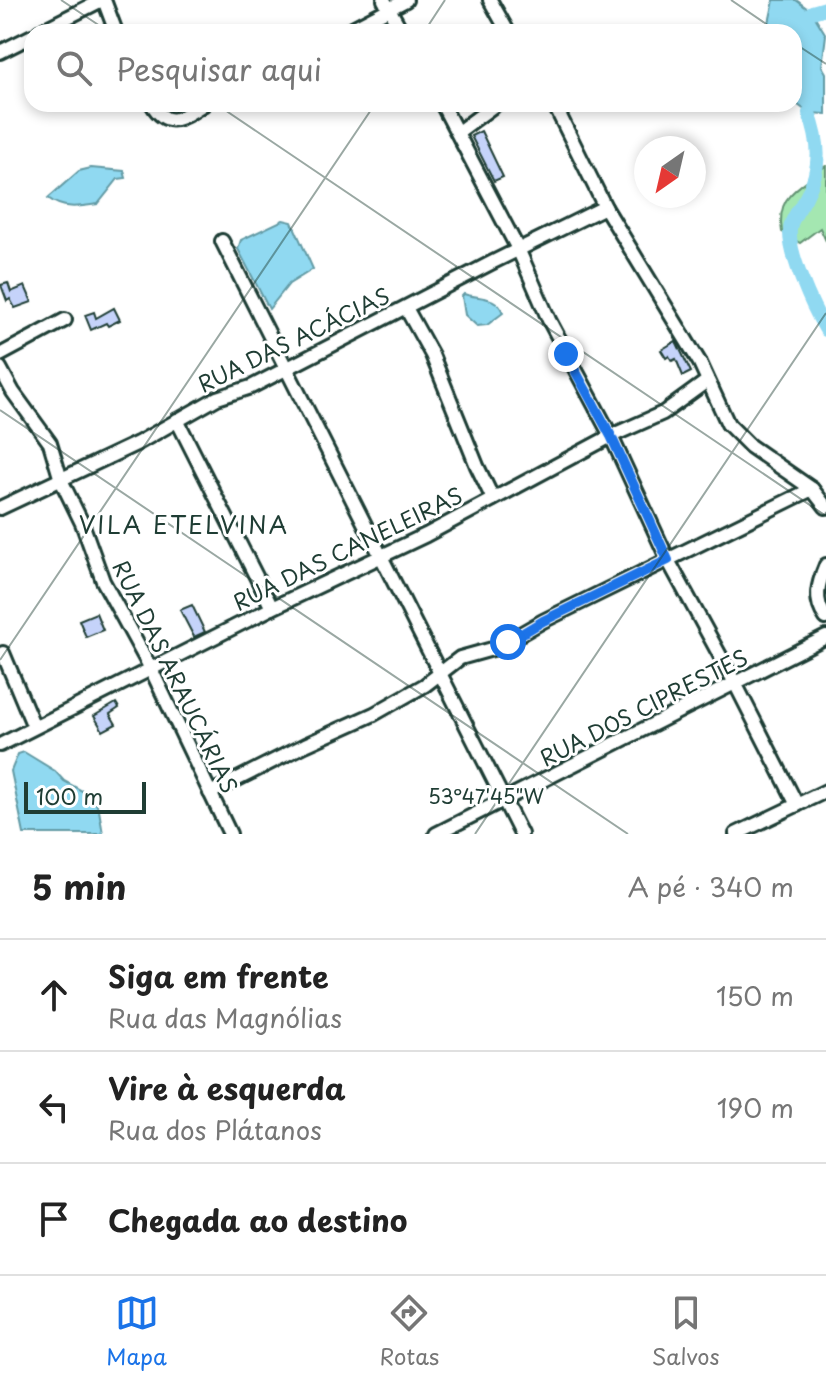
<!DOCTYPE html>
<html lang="pt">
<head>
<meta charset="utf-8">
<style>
	body { margin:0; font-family:"Playpen Sans",sans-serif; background:#f2f2f2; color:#222 }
	.compass { position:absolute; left:634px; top:136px; width:72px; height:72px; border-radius:50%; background:#fff; box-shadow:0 4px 12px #0003; rotate:214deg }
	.scale { position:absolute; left:24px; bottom:20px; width:122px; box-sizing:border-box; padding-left:8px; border:4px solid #1f3d34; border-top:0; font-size:22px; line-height:28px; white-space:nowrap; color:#1f3d34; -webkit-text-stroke:6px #fff; paint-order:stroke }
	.stop { position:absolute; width:24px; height:24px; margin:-18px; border:6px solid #1a73e8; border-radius:50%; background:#fff }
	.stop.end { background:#1a73e8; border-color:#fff; box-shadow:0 2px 8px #0008 }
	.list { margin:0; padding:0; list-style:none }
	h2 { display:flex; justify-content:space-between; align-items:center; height:104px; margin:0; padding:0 32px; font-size:34px }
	h2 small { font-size:26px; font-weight:400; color:#767676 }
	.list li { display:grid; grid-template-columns:52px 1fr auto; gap:24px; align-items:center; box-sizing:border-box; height:112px; padding:0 32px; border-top:2px solid #e0e0e0 }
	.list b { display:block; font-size:30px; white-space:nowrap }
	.list p { margin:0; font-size:26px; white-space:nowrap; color:#767676 }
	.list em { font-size:26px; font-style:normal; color:#767676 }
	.icon { flex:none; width:44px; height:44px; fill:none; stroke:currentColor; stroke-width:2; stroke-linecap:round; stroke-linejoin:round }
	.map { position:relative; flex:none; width:826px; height:834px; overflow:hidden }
	.search { position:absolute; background:#fff; box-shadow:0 4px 12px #0003; left:24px; right:24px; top:24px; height:88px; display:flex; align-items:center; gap:20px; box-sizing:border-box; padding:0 28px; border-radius:24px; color:#767676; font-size:30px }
	.sheet { height:440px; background:#fff }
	nav { display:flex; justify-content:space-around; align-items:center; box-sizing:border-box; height:112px; border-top:2px solid #e0e0e0; background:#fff; font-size:22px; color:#767676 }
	nav a { display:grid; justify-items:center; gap:4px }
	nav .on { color:#1a73e8 }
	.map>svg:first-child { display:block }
	.green { fill:#a4e7b1; stroke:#629272; stroke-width:2 }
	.water { fill:#90d9f1; stroke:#639ba5; stroke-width:2 }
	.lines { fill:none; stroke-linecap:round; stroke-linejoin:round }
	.river { stroke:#90d9f1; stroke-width:14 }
	.building { fill:#c5d3fa; stroke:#1f3d34; stroke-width:2 }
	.minor-casing { stroke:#1f3d34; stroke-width:18 }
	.minor { stroke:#fff; stroke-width:12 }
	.route { stroke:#1a73e8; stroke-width:10 }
	.ticks { fill:none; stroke:#1f3d34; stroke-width:2; stroke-opacity:0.45 }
	.labels { text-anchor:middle; stroke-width:6; stroke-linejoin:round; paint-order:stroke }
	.street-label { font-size:22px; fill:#1f3d34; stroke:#fff }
	.neighbourhood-label { font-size:24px; letter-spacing:2px; fill:#1f3d34; stroke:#fff }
	.ticks-label { font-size:20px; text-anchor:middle; fill:#1f3d34; stroke:#fff; stroke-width:6; stroke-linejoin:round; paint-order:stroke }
</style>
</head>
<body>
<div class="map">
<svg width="826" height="834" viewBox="0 0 826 834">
	<rect width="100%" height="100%" fill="#fff"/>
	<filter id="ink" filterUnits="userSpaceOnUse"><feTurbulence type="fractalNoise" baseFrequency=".0125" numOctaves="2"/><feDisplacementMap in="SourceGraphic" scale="16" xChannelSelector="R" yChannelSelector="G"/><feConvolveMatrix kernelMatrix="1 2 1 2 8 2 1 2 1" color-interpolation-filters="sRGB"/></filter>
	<g filter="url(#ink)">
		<path class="green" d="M826 166V241L820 228 800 243 782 232C777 203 789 194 810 178 817 174 819 169 826 166Z"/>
		<g class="water">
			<path d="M774 0H796L812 12 826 35 822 66 826 73V114L809 113 794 102V32H767Z"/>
			<path d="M91 168 124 171 126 178 118 179 98 204C79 207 63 210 48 198L79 171Z"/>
			<path d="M283 220 292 222 313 269 289 284 269 309 238 249 241 240Z"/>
			<path d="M464 294C479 299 497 295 503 313L487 325 477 326 465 315 462 296Z"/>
			<path d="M24 752 55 771 64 781 93 797 99 810 103 834H24L11 771 18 754Z"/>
		</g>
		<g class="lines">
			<g class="river">
				<path d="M812 12 826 8"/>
				<path d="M809 113C820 143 822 167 806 197 802 205 794 215 791 224 784 247 814 310 826 330"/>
			</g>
		</g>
		<g class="building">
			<path d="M481 131 503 177 494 181 471 136Z"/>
			<path d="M8 283 11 292 25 286 32 302 15 308 10 299 7 301 1 285Z"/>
			<path d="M114 308 120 320 108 326 106 323 91 330 85 315 94 312 96 318Z"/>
			<path d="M676 341 691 372 683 376 676 359 672 361 669 356 666 358 661 350Z"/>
			<path d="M192 605 205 632 194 637 180 610Z"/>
			<path d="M96 613 103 630 86 637 79 620Z"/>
			<path d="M116 703 119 708 110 714 116 724 103 731 94 716Z"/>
		</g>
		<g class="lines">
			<defs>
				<g id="minor">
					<path d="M104 0 116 32"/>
					<path d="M384 0 402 32"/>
					<path d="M490 0 508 32"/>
					<path d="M39 32 102 0"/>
					<path d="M345 32 406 0"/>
					<path d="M0 52 32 36"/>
					<path d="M152 104C168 131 183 117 204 104"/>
					<path d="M442 104 519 251 549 320 611 436 668 560 736 685 797 805"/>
					<path d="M554 104 605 207 700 363 728 424 750 446 812 489 826 507"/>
					<path d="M458 132 496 104"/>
					<path d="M222 241 521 834"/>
					<path d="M406 308 432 355 477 466 493 499"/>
					<path d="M0 355 65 320"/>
					<path d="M0 368 13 392 50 443 61 480 82 523 103 581 151 669 230 834"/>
					<path d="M177 420 272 608"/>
					<path d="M0 508 138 443 217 398 251 387 491 263 605 207"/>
					<path d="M826 565C818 584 813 600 826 618"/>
					<path d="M3 653 34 727"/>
					<path d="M0 745 272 608 426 535 611 436 663 413 707 381"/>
					<path d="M210 793 305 745 374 714 425 685 460 658 496 648 543 621 812 489"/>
					<path d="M436 834 826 637"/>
					<path d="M736 834 826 791"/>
				</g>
			</defs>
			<use href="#minor" class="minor-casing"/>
			<use href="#minor" class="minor"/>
		</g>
	</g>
	<g class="lines" filter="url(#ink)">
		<path class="route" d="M508 642 543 621 668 560 611 436 566 354"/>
	</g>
	<path class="ticks" d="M61 0 109 32M731 0 778 32M424 32 445 0M794 43 826 64M216 104 826 516M0 410 628 834M0 660 375 104M475 834 826 313"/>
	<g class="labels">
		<g class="street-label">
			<text transform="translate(294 340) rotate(-26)" y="8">RUA DAS ACÁCIAS</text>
			<text transform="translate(348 549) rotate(-26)" y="8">RUA DAS CANELEIRAS</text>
			<text transform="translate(175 677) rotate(64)" y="8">RUA DAS ARAUCÁRIAS</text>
			<text transform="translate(644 708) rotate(-27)" y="8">RUA DOS CIPRESTES</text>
		</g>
		<g class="neighbourhood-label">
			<text x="184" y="534">VILA ETELVINA</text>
		</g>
	</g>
	<g class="ticks-label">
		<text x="486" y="804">53°47'45"W</text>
	</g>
</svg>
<svg class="compass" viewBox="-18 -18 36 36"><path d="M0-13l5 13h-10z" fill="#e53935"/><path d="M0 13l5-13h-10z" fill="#767676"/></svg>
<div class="scale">100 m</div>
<div class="stop" style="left:508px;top:642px"></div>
<div class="stop end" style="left:566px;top:354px"></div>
<div class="search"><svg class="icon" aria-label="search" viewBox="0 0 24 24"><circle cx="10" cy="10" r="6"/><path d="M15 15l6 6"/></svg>Pesquisar aqui</div>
</div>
<section class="sheet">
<h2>5 min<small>A pé · 340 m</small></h2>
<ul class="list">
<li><svg class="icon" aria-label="ahead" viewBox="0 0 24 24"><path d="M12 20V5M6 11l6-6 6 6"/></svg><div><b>Siga em frente</b><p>Rua das Magnólias</p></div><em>150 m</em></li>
<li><svg class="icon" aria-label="left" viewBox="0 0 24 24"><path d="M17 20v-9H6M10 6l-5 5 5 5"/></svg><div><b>Vire à esquerda</b><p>Rua dos Plátanos</p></div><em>190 m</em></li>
<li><svg class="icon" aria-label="arrive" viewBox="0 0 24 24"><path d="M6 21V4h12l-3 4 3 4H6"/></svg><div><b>Chegada ao destino</b></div></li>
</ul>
</section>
<nav>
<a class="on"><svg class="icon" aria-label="map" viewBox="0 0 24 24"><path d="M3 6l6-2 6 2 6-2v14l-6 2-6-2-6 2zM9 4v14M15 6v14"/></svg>Mapa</a>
<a><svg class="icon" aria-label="directions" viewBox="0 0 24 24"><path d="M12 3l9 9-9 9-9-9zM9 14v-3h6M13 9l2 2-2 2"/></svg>Rotas</a>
<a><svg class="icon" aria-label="saved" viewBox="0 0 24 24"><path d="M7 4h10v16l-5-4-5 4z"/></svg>Salvos</a>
</nav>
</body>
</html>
